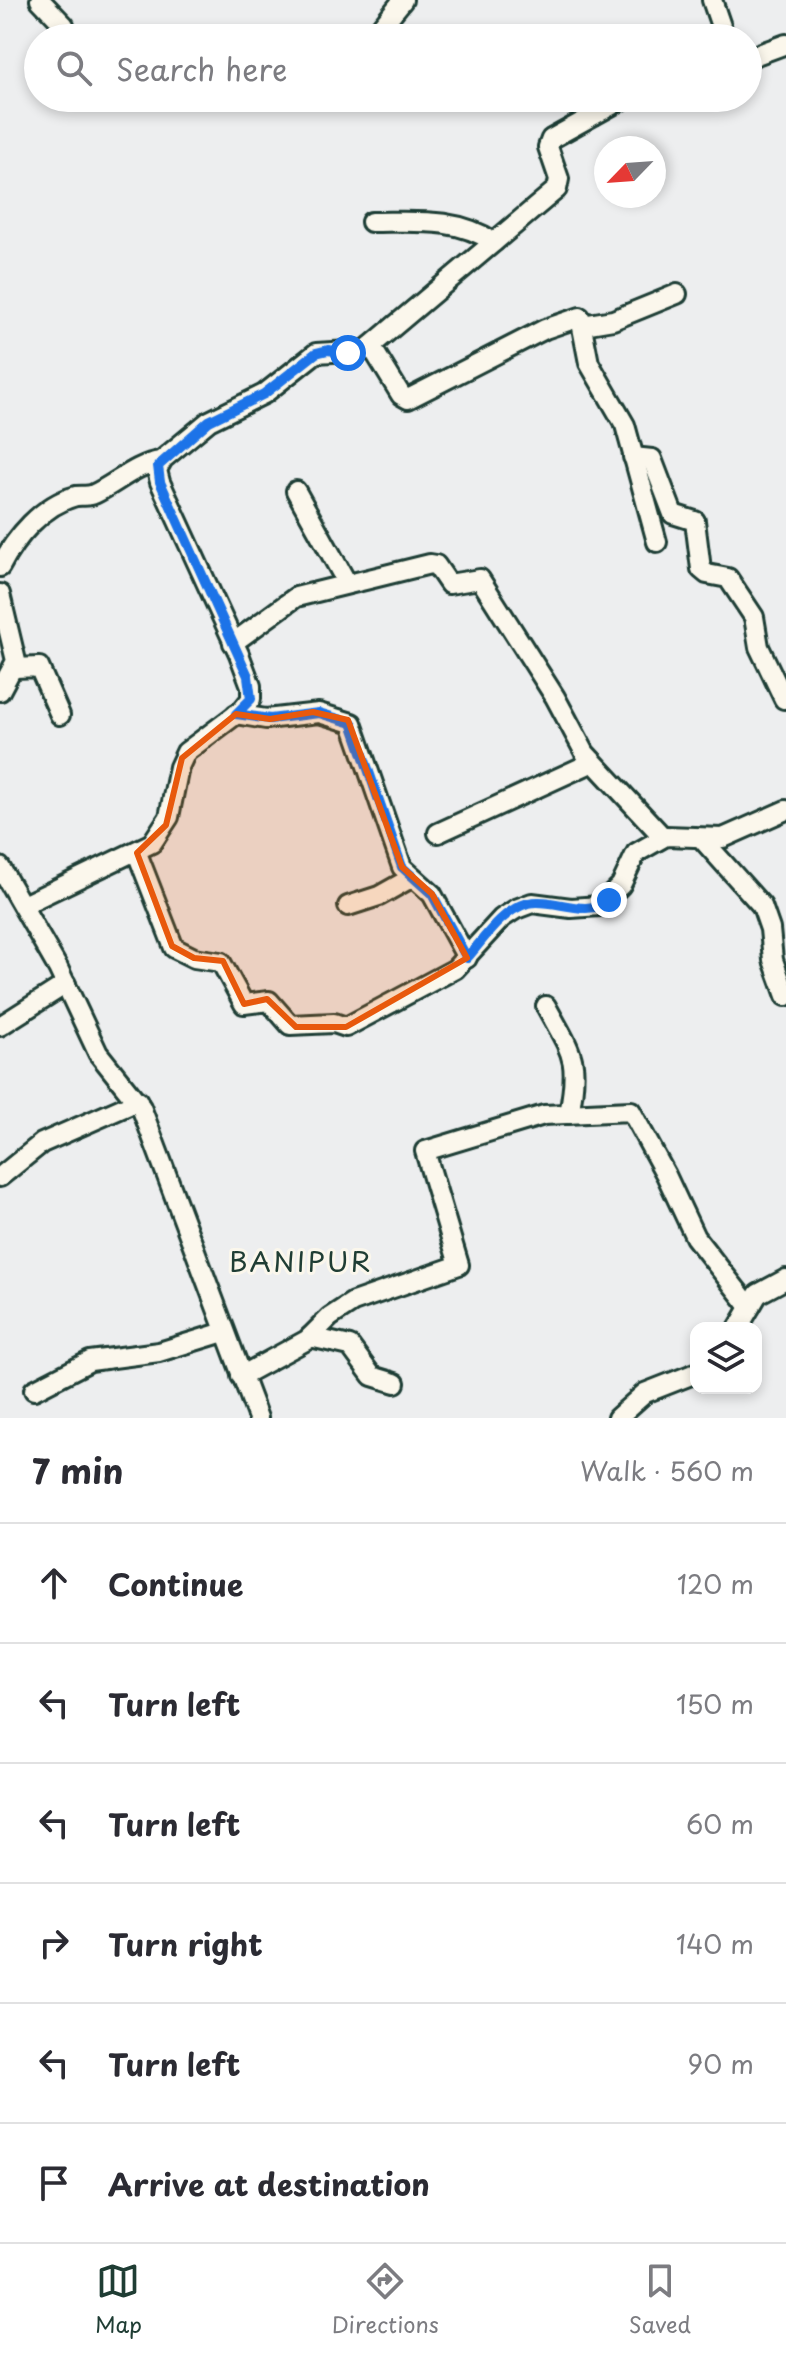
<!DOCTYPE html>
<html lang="en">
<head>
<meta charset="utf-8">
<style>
	body { margin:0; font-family:"Playpen Sans",sans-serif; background:#f2f2f3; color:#2b2b33 }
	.controls { position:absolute; right:24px; bottom:24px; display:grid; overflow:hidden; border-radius:16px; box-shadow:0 4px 12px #0003 }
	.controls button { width:72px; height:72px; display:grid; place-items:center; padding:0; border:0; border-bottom:2px solid #e1e1e2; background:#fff; color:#2b2b33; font:40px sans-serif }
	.compass { position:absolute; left:594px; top:136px; width:72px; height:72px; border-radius:50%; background:#fff; box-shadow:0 4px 12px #0003; rotate:245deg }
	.stop { position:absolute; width:24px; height:24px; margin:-18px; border:6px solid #1a73e8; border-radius:50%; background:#fff }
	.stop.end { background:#1a73e8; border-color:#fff; box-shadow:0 2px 8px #0008 }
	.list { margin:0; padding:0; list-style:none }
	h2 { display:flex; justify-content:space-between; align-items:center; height:104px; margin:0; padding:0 32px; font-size:34px }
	h2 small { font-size:26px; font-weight:400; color:#7c7c81 }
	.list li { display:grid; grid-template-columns:52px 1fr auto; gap:24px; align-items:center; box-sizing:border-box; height:120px; padding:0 32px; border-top:2px solid #e1e1e2 }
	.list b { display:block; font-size:30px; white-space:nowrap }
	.list em { font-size:26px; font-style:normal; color:#7c7c81 }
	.icon { flex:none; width:44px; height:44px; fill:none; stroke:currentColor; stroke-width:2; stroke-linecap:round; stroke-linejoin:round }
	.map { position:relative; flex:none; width:786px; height:1418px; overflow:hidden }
	.search { position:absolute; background:#fff; box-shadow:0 4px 12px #0003; left:24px; right:24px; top:24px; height:88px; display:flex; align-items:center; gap:20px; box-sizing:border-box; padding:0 28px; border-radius:44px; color:#7c7c81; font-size:30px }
	.sheet { height:824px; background:#fff }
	nav { display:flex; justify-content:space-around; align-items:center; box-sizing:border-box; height:112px; border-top:2px solid #e1e1e2; background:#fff; font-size:22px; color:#7c7c81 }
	nav a { display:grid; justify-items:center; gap:4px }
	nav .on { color:#1f3d34 }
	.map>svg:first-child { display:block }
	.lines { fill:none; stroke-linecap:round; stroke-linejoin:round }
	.minor-casing { stroke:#1f3d34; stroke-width:24 }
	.minor { stroke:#fbf7ec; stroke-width:18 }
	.route { stroke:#1a73e8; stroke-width:10 }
	.marked { fill:#e8590c; fill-opacity:0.2; stroke:#e8590c; stroke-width:6; stroke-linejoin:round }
	.labels { text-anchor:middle; stroke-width:6; stroke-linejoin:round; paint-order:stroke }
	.quarter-label { font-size:28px; letter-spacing:2px; fill:#1f3d34; stroke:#fbf7ec }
</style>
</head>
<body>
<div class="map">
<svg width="786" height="1418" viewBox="0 0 786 1418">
	<rect width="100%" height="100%" fill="#edeeef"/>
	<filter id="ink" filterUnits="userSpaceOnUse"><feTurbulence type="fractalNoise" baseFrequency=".0125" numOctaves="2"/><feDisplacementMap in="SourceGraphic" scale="16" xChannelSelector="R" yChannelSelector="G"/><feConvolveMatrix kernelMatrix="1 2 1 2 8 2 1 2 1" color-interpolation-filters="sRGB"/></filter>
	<g filter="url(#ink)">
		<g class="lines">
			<defs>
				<g id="minor">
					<path d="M40 0 64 25"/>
					<path d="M712 0 725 38"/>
					<path d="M372 38 403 0"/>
					<path d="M748 58 786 44"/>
					<path d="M371 222C415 222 456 217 494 242"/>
					<path d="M583 325 613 320 677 294"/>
					<path d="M371 346 401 395 408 399 545 329 580 317 589 363 625 425 657 542"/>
					<path d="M633 457 652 459 673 514 695 521 701 569 707 574 728 578 754 617 759 647 784 699"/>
					<path d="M296 491 347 583"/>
					<path d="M0 567C15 538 42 505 76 496 83 495 88 497 94 494 116 484 136 464 161 461"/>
					<path d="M0 594 16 661 0 691"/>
					<path d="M233 643 296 597 430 564 436 565 449 584 480 579 555 697 585 753 663 837"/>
					<path d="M15 668 39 667 60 715"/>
					<path d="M236 714 266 719 319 713 352 723 402 867 432 894 467 958"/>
					<path d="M438 833 593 762"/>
					<path d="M702 839 762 906 770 929 773 960 786 996"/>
					<path d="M137 853 174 948 194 958 221 962 244 1004 269 1001 290 1025 334 1023 346 1027 455 969 502 918 516 909 532 903 571 908 600 906 621 885 636 853 666 836 723 838 786 810"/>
					<path d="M0 867 58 968 98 1053 141 1107 258 1418"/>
					<path d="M23 905 152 843 169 817 179 767 186 752 242 710 251 699V686L239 654 160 482 157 470 163 459 209 421 264 394 316 353 366 350 557 189 559 179 548 147 551 139 625 98"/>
					<path d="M348 906 379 896 411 878"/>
					<path d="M546 1006C572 1054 580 1058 569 1114"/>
					<path d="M0 1026 66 984"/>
					<path d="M0 1177 42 1143 138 1101"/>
					<path d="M738 1328 758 1294 786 1279"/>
					<path d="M310 1337 350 1346 372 1376 395 1383"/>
					<path d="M241 1376 307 1340 330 1317 353 1302 459 1265 425 1151 544 1115 631 1111 666 1175 695 1237 750 1307"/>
					<path d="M34 1390 90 1361 159 1352 224 1332"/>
					<path d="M617 1418 645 1393 696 1373"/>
				</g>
			</defs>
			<use href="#minor" class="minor-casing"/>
			<use href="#minor" class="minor"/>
		</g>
	</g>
	<g class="lines" filter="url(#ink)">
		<path class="route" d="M348 353 328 350 316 353 264 394 209 421 158 466 160 482 248 676 251 699 236 714 270 719 319 713 352 723 402 867 432 894 467 958C484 939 501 911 528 903 554 897 585 919 609 900"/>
	</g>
	<path class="marked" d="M313 712 348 720 402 867 432 894 467 958 346 1027H296L267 999 244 1004 223 961 194 958 172 946 137 853 166 825 182 758 236 714 270 719Z"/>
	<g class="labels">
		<g class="quarter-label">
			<text x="301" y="1272">BANIPUR</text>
		</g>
	</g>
</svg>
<div class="controls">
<button><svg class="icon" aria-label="layers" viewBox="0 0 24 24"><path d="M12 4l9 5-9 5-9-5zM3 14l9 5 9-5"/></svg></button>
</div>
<svg class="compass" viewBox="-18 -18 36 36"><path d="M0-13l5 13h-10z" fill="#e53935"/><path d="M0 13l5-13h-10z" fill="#7c7c81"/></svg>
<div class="stop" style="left:348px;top:353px"></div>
<div class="stop end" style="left:609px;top:900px"></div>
<div class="search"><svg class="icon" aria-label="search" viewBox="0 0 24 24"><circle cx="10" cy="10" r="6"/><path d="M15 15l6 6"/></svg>Search here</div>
</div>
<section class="sheet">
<h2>7 min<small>Walk · 560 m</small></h2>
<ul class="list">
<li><svg class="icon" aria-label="ahead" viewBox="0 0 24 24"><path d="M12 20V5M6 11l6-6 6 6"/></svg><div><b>Continue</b></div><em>120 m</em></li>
<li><svg class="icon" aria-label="left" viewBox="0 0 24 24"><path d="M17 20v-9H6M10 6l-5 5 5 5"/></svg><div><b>Turn left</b></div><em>150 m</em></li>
<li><svg class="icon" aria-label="left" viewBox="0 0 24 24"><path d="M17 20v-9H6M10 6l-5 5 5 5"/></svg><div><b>Turn left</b></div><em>60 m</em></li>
<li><svg class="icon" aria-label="right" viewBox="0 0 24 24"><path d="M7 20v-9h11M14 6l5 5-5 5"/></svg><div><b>Turn right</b></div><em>140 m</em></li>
<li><svg class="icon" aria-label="left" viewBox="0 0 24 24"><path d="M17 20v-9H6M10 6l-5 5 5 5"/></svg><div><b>Turn left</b></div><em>90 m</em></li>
<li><svg class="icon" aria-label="arrive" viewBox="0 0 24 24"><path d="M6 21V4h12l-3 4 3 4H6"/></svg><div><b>Arrive at destination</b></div></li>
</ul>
</section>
<nav>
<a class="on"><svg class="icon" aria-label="map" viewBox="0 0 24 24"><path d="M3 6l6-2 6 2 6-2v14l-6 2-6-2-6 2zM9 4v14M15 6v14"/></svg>Map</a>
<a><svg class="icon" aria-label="directions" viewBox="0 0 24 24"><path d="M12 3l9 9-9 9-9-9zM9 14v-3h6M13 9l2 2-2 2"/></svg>Directions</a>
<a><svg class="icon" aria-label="saved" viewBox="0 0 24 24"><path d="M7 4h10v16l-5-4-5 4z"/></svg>Saved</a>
</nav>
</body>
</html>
